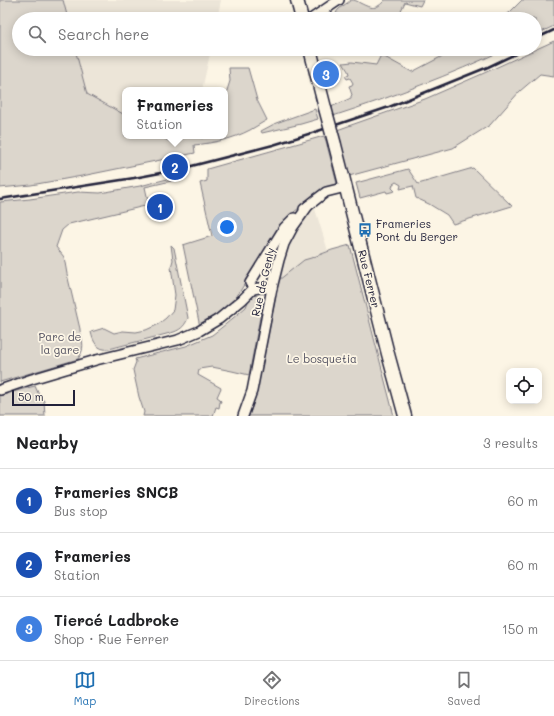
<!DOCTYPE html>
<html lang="en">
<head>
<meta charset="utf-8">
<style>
	body { margin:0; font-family:Mali,sans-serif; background:#f2f2f2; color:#202124 }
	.controls { position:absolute; right:12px; bottom:12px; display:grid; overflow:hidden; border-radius:8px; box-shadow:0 2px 10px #0003 }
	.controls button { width:36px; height:36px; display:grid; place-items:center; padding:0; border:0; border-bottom:1px solid #e0e0e0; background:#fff; color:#202124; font:20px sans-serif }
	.scale { position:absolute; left:12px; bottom:10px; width:63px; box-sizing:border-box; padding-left:4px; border:2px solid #22223b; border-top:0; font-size:11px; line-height:14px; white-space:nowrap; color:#22223b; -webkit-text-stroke:3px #fcf5e5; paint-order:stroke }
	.you { position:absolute; left:227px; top:227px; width:14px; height:14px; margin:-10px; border:3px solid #fff; border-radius:50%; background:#1a73e8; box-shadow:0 0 0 6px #1a73e833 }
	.badge { display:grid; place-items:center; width:26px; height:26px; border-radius:50%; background:#1f6fb2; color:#fff; font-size:13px; font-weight:700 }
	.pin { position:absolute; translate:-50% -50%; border:2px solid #fff; box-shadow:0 1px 4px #0006 }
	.popup { position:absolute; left:122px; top:87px; width:106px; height:52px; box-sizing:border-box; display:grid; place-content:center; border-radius:8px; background:#fff; filter:drop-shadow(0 1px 3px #0005); font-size:13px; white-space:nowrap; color:#757577 }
	.popup b { font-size:15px; color:#202124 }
	.popup::after { content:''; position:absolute; left:50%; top:100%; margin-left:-8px; border:8px solid transparent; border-top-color:#fff }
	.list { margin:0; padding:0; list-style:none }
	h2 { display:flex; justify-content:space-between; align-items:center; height:52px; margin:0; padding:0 16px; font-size:17px }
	h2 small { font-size:13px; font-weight:400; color:#757577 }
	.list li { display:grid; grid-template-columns:26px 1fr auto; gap:12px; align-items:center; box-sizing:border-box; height:64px; padding:0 16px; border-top:1px solid #e0e0e0 }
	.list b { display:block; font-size:15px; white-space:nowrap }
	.list p { margin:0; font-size:13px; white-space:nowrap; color:#757577 }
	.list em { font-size:13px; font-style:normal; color:#757577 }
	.icon { flex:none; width:22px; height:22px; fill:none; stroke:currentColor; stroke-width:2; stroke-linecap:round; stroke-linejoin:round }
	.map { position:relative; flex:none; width:554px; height:416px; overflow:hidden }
	.search { position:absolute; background:#fff; box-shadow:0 2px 10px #0003; left:12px; right:12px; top:12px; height:44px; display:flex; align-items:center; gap:10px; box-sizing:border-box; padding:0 14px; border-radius:22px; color:#757577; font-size:15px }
	.sheet { height:244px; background:#fff }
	nav { display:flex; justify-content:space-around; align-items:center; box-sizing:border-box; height:56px; border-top:1px solid #e0e0e0; background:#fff; font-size:11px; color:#757577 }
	nav a { display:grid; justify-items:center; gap:2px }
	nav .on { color:#1f6fb2 }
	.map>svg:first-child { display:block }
	.built { fill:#ece5d8 }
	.green { fill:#dcd6cc; stroke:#7f7c84 }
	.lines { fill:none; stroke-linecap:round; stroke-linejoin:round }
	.minor-casing { stroke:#22223b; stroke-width:12 }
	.secondary-casing { stroke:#22223b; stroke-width:15 }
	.minor { stroke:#fcf5e5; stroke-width:9 }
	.secondary { stroke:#fcf5e5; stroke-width:12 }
	.rail { stroke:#22223b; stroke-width:2.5 }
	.secondary-bridge-casing { stroke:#22223b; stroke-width:15; stroke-linecap:butt }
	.secondary-bridge { stroke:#fcf5e5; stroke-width:12 }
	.labels { text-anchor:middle; stroke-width:3.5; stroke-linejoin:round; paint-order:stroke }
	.poi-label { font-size:11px; fill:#22223b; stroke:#fcf5e5; text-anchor:start }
	.street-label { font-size:11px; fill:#22223b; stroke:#fcf5e5 }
	.park-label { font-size:11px; fill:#504f5f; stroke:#fcf5e5 }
</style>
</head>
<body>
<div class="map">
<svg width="554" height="416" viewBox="0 0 554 416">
	<rect width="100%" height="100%" fill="#fcf5e5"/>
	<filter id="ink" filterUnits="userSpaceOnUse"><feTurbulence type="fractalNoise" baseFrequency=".025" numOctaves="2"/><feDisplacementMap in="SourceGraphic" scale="8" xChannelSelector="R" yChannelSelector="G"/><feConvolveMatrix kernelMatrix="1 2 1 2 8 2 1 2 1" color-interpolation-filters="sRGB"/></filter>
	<g filter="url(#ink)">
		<g class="built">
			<path d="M0 0H221L217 19H19V49H211L202 90H125V136H193L189 156 0 183Z"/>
			<path d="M315 209 328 251 318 255 284 276 279 280 286 250 292 235 302 222Z"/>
		</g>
		<g class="green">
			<path d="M0 0H63L68 19H19V49H75L87 94 125 115V136H160L174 144V136H187L203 138 205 136H225V97L230 81 229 68H248L257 100 267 120C261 123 256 127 250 130 233 139 214 143 194 145L195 153 82 176 31 185 0 188Z"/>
			<path d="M351 0C355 0 357 1 360 3 372 9 376 10 385 0H423L420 6 405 2 397 19H349L336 13C339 7 347 4 351 0Z"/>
			<path d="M522 0H554V26L535 35V19H502L510 12Z"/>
			<path d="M554 41V76L540 74 520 91 490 125 453 148 349 176 337 130 425 99 482 74Z"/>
			<path d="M367 49H383L381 55 412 72 456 49H506C450 75 392 97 333 116L331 107 351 98V96L352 95 349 86 352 85 353 83 350 78 347 79 345 76 349 74 348 71 343 63 352 62 376 65 381 55Z"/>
			<path d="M315 109 318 119 301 124 262 133 261 131 276 123Z"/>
			<path d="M324 136 326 141 337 184 323 189 294 212 283 224 233 302 217 316 200 327 183 245 212 236 200 183 207 181V169Z"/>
			<path d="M473 168 512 206 453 224 447 215 429 204 416 198 413 186 400 189 401 185 396 182 393 184 392 188 395 191 387 193 386 191 360 198 356 183 408 169 418 184Z"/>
			<path d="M179 176 180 179 145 187 149 205 69 224 62 230 56 247 64 257 67 274 80 329V331C83 342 85 349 78 359L0 382V202L30 199 78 192 100 193 140 186Z"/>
			<path d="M171 245 174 248 188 318C185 325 182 329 174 332L109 349C98 351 93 342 91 332L104 328 114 333 123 331 136 332 146 330 157 325 166 318 173 310 175 295 171 267 173 260Z"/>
			<path d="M350 245 394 416H249L255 398 259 381 279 280 304 260 311 258 332 250Z"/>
			<path d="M254 295 261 297 263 299V301L249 375 232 371 212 367 199 369 198 375 221 388 217 397 220 399 221 402H220L219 408 216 407 213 416H143L144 412 139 397 133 370 136 362 135 359 186 346 212 335 226 324 246 307 249 299 251 297Z"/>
			<path d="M35 386 39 395 44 401 45 416H0V396L23 389Z"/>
		</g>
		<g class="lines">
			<defs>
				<g id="minor">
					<path d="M311 19 339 0"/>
					<path d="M304 209 318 198 326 192 346 187"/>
					<path d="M250 283 284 228 294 218"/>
					<path d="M0 390 32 379 96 360 178 340 199 331 219 319 242 300 253 289 259 288H272"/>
					<path d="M243 416 252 391 272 288 279 260 284 244 293 227 308 206"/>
				</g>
				<g id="secondary">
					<path d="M297 0 302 19"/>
					<path d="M310 49 325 108"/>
					<path d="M335 145 388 354 405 416"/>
				</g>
			</defs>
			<use href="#minor" class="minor-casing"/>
			<use href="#secondary" class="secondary-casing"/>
			<use href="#minor" class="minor"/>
			<use href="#secondary" class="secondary"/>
			<g class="rail">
				<path d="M535 39 554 30"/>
				<path d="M0 199 134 178 176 170 273 145 315 132 389 107 488 67 526 49"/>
			</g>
			<defs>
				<path id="secondary-bridge" d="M325 108 335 145"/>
			</defs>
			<use href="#secondary-bridge" class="secondary-bridge-casing"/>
			<use href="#secondary-bridge" class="secondary-bridge"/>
		</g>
	</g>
	<defs>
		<symbol id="bus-bare" viewBox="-9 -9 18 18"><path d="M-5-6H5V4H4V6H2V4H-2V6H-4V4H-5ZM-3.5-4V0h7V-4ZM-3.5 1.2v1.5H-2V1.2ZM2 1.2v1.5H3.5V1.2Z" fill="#1f6fb2" stroke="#fcf5e5" stroke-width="2.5" paint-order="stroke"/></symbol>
	</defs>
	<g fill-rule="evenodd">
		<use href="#bus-bare" x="355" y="220" width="20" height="20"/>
	</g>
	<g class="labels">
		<g class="poi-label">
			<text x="376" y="228">Frameries<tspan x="376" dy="13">Pont du Berger</tspan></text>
		</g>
		<g class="street-label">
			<text transform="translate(369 279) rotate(76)" y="4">Rue Ferrer</text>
			<text transform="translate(263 282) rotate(-77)" y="4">Rue de Genly</text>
		</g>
		<g class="park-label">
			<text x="60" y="341">Parc de<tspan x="60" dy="13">la gare</tspan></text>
			<text x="322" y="363">Le bosquetia</text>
		</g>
	</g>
</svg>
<div class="controls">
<button><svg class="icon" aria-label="locate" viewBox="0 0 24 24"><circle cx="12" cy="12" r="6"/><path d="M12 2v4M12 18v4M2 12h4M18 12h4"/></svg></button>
</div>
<div class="scale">50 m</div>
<div class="you"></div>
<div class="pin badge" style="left:160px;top:207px;background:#1a4fb4">1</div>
<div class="pin badge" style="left:175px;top:167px;background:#1a4fb4">2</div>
<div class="popup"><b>Frameries</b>Station</div>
<div class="pin badge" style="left:326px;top:74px;background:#3f7fe0">3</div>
<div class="search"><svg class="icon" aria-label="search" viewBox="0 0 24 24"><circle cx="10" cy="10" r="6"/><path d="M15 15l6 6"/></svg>Search here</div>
</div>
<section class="sheet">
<h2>Nearby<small>3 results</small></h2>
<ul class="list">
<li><span class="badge" style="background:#1a4fb4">1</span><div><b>Frameries SNCB</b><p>Bus stop</p></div><em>60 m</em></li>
<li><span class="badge" style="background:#1a4fb4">2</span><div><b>Frameries</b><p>Station</p></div><em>60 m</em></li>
<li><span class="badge" style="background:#3f7fe0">3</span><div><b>Tiercé Ladbroke</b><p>Shop · Rue Ferrer</p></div><em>150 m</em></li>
</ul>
</section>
<nav>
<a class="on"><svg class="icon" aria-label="map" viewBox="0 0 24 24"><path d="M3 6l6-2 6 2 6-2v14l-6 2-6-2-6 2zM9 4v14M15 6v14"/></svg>Map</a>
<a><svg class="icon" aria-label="directions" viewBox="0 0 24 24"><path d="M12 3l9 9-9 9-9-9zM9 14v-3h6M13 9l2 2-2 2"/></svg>Directions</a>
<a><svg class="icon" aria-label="saved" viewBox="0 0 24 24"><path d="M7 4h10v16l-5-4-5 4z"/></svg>Saved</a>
</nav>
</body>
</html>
